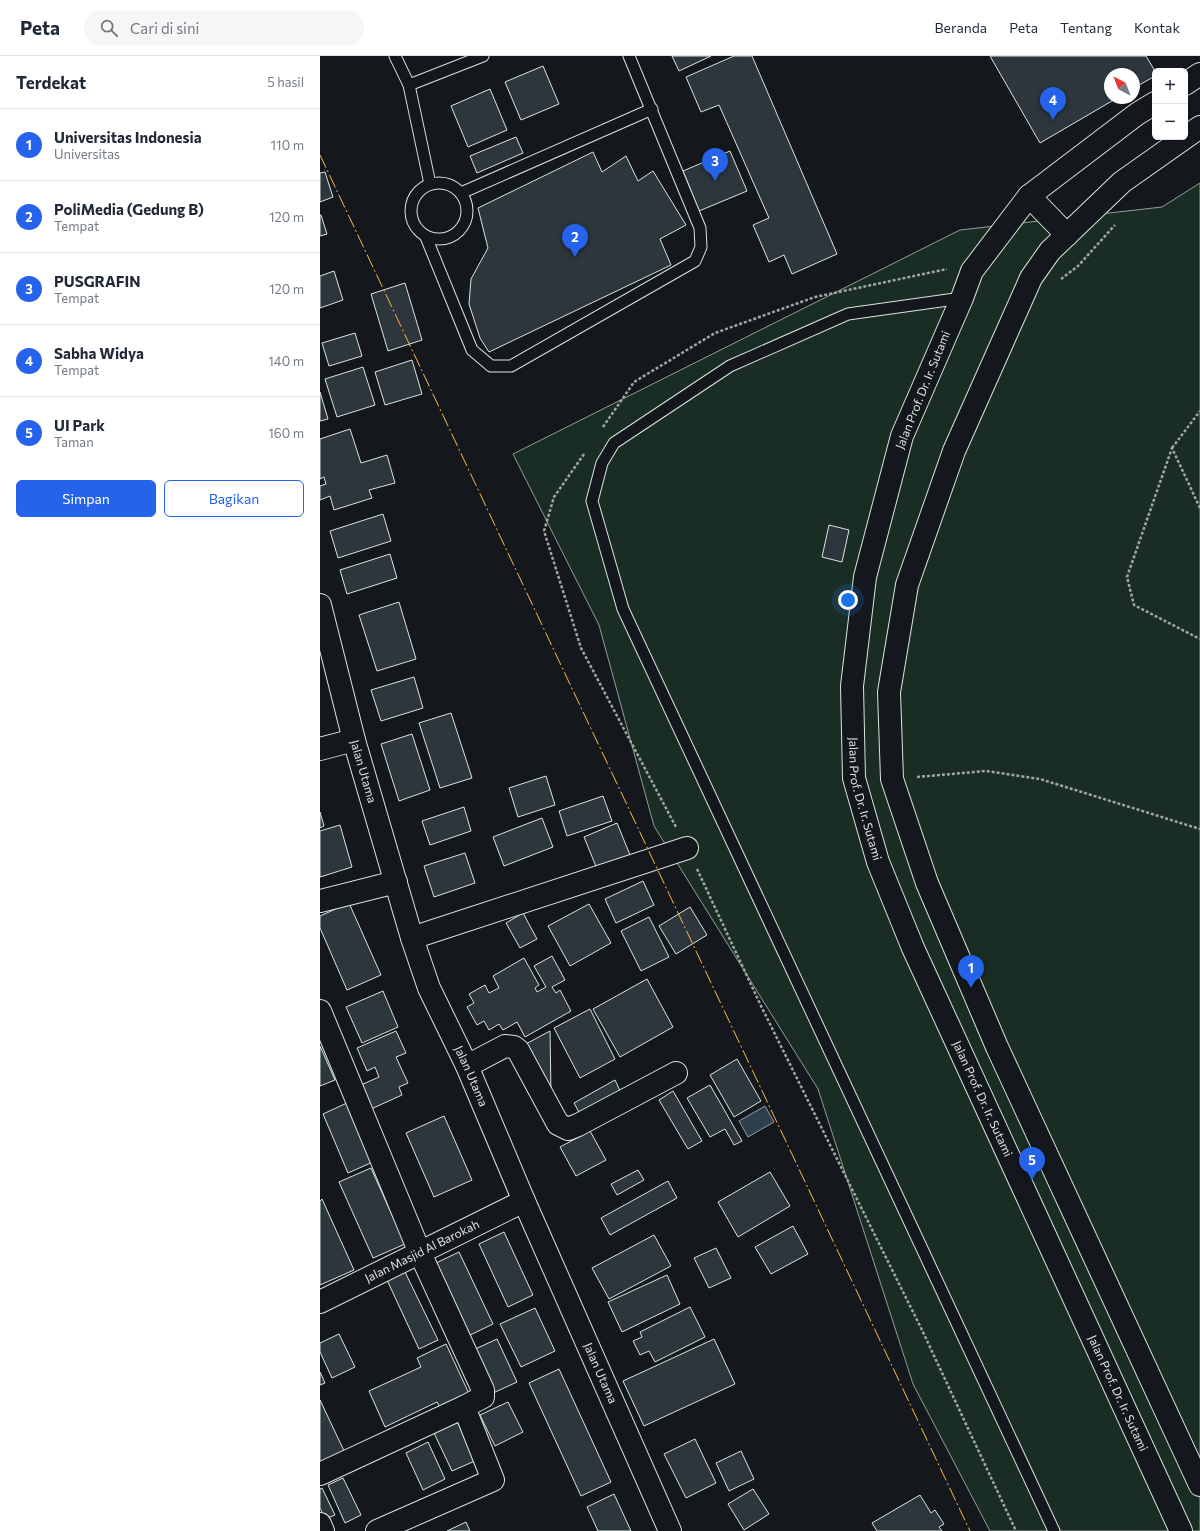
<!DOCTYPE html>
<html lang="id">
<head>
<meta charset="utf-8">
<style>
	body { margin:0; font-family:Commissioner,sans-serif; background:#f6f6f7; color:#1f2937 }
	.controls { position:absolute; right:12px; top:12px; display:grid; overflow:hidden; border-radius:6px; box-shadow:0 1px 3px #0004 }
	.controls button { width:36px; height:36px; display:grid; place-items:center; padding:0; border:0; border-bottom:1px solid #e0e1e3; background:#fff; color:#1f2937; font:20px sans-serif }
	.compass { position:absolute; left:784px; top:12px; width:36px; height:36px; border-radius:50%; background:#fff; box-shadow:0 1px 3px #0004; rotate:318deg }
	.you { position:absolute; left:528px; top:544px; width:14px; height:14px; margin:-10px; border:3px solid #fff; border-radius:50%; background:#1a73e8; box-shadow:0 0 0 6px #1a73e833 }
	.badge { display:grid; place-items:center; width:26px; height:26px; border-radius:50%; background:#2563eb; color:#fff; font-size:13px; font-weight:700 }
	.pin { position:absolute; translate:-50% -33px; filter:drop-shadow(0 1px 2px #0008) }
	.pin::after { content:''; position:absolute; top:21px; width:14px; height:12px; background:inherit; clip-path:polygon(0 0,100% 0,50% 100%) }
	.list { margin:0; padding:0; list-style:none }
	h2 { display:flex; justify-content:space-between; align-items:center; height:52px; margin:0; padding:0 16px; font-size:17px }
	h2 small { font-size:13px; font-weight:400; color:#747a83 }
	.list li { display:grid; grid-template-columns:26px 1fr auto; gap:12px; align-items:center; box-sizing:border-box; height:72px; padding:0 16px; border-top:1px solid #e0e1e3 }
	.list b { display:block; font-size:15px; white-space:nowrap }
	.list p { margin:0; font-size:13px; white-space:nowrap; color:#747a83 }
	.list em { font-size:13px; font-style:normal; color:#747a83 }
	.actions { display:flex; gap:8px; padding:12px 16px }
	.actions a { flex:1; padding:9px 0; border:1px solid #2563eb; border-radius:6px; text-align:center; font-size:14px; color:#2563eb }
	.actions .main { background:#2563eb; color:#fff }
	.icon { flex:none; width:22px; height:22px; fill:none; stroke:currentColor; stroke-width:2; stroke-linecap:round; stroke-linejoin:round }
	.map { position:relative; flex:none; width:880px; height:1475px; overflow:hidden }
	header { display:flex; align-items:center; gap:24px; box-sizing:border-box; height:56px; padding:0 20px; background:#fff; border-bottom:1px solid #e0e1e3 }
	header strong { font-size:19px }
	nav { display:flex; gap:22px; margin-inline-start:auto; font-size:14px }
	.search { width:280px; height:36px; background:#f6f6f7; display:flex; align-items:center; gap:10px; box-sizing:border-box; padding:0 14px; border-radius:22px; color:#747a83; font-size:15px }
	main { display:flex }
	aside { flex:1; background:#fff }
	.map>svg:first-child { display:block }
	.green { fill:#1a2d24; stroke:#939e99 }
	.water { fill:#2f3f4d; stroke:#939e99 }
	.building { fill:#2c363c; stroke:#d8e6dc }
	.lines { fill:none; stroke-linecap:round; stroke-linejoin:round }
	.service-casing { stroke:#d8e6dc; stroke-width:13 }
	.minor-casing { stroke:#d8e6dc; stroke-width:24 }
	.path { stroke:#9da8a2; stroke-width:2.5; stroke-dasharray:3 2; stroke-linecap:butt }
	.service { stroke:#14181c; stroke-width:11 }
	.minor { stroke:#14181c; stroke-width:22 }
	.power { stroke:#ffb74d; stroke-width:1; stroke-dasharray:14 3 2 3; stroke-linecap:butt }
	.labels { text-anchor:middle; stroke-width:3; stroke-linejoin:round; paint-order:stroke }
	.street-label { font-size:12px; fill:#d8e6dc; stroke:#14181c }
</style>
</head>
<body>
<header>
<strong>Peta</strong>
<div class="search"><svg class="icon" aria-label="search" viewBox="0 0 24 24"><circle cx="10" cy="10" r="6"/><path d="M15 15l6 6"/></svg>Cari di sini</div>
<nav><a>Beranda</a><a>Peta</a><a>Tentang</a><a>Kontak</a></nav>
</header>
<main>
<aside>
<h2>Terdekat<small>5 hasil</small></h2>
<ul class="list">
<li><span class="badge">1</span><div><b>Universitas Indonesia</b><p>Universitas</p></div><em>110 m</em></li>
<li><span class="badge">2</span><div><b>PoliMedia (Gedung B)</b><p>Tempat</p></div><em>120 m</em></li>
<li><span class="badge">3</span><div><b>PUSGRAFIN</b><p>Tempat</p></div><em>120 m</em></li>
<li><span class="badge">4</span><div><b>Sabha Widya</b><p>Tempat</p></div><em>140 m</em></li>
<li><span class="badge">5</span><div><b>UI Park</b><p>Taman</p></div><em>160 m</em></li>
</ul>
<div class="actions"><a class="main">Simpan</a><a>Bagikan</a></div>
</aside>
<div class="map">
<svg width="880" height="1475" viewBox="0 0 880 1475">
	<rect width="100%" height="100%" fill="#14181c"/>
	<path class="green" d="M880 127V1475H670L593 1328 498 1033 334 770 279 569 193 398 640 174 842 151Z"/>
	<path class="water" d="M445 1050 454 1066 428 1081 419 1065Z"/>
	<g class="building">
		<path d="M352 0H391L359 15Z"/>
		<path d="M414 0H432L517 198 472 218 464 199 449 206 433 169 449 162 399 49 381 56 366 21Z"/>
		<path d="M670 0H826L835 15V20L814 32V18H790V42H797L720 87Z"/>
		<path d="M223 10 239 48 201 64 185 26Z"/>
		<path d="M170 33 187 74 148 91 131 50Z"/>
		<path d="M196 81 203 97 157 117 150 100Z"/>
		<path d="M410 95 427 135 379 155 363 115Z"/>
		<path d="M273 96 282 116 306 100 318 125 333 115 366 169 340 183 351 209 169 296 160 282 149 248 151 223 168 192 158 152Z"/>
		<path d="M5 116 13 141 0 146V117Z"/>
		<path d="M0 159H1L7 178 0 180Z"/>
		<path d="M14 215 23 244 0 252V220Z"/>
		<path d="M85 227 102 284 68 295 51 238Z"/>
		<path d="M35 277 42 300 9 310 2 287Z"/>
		<path d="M92 304 102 338 65 349 55 316Z"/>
		<path d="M43 311 55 349 17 361 5 323Z"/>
		<path d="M0 336 8 363 0 365Z"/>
		<path d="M30 373 41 407 67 399 75 427 49 434 52 442 14 454 10 440 0 444V430L6 428 4 421 0 423V383Z"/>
		<path d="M63 458 71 485 18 502 10 475Z"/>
		<path d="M509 469 529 474 522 506 502 501Z"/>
		<path d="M70 498 77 522 27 538 20 514Z"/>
		<path d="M79 546 96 603 57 615 39 559Z"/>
		<path d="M94 621 103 652 61 665 51 634Z"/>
		<path d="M131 657 152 722 120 732 99 667Z"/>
		<path d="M92 678 110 734 79 745 61 688Z"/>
		<path d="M226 720 235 749 198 761 189 732Z"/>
		<path d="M283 740 292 765 247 780 239 755Z"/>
		<path d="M144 751 151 775 110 789 102 765Z"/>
		<path d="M0 756 4 770 0 772Z"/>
		<path d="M222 762 233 791 184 810 173 781Z"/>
		<path d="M297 767 310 799 277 813 264 781Z"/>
		<path d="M20 769 32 811 0 821V775Z"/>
		<path d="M145 797 155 827 114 841 104 810Z"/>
		<path d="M323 825 334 849 296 867 285 843Z"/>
		<path d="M29 847 61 919 27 934 0 872V860Z"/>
		<path d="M269 848 291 887 250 910 228 870Z"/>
		<path d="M370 851 387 879 356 898 339 870Z"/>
		<path d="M203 857 217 883 200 892 186 867Z"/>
		<path d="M329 861 349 901 321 915 301 875Z"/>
		<path d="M232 900 245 924 232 931 236 937 240 934 251 955 205 981 197 966 183 974 179 968 169 974 164 965 157 969 147 951 154 947 149 938 165 929 169 937 179 932 173 920 204 902 219 929 215 932 217 936 226 931 214 910Z"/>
		<path d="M327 923 353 971 300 1001 273 953Z"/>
		<path d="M63 935 78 971 42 987 26 951Z"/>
		<path d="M270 953 295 1003 260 1022 234 972Z"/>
		<path d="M76 975 86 997 76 1001 88 1027 79 1031 82 1039 51 1053 41 1029 59 1021 55 1011 47 1015 37 992Z"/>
		<path d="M230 975 231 1038 204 989Z"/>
		<path d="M0 990 15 1024 0 1030Z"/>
		<path d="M417 1003 441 1045 414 1061 390 1019Z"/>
		<path d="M295 1024 301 1037 261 1060 254 1047Z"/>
		<path d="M390 1029 422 1085 414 1089 405 1073 390 1081 367 1042Z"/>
		<path d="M353 1035 382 1085 368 1093 339 1044Z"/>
		<path d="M29 1046 55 1105 28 1117 3 1058Z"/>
		<path d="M124 1060 152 1124 114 1141 86 1077Z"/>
		<path d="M270 1075 286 1104 256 1120 240 1091Z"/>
		<path d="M51 1112 85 1188 53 1202 19 1126Z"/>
		<path d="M318 1114 324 1124 297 1139 291 1128Z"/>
		<path d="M450 1116 470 1150 418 1181 398 1146Z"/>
		<path d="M348 1125 357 1142 290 1179 281 1162Z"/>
		<path d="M2 1143 34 1214 0 1229V1145Z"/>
		<path d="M473 1170 488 1198 451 1218 435 1191Z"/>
		<path d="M184 1176 213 1239 188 1251 159 1188Z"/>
		<path d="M334 1179 351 1210 289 1243 272 1212Z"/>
		<path d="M396 1192 411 1222 389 1232 374 1202Z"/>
		<path d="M139 1196 173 1268 146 1281 112 1209Z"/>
		<path d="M85 1216 118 1284 99 1293 67 1224Z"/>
		<path d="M347 1219 360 1248 302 1276 288 1246Z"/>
		<path d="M370 1251 385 1281 335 1306 329 1295 320 1299 313 1285 322 1281 320 1276Z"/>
		<path d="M215 1252 235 1295 201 1311 180 1268Z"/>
		<path d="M19 1278 35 1311 12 1322 0 1296V1287Z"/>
		<path d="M177 1283 197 1326 171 1338 151 1295Z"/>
		<path d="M394 1283 415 1328 324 1370 303 1325Z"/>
		<path d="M126 1288 151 1342 122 1355 117 1346 65 1371 49 1335 101 1311 97 1302Z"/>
		<path d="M239 1313 291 1426 261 1440 209 1327Z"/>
		<path d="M0 1316 5 1327 0 1329Z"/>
		<path d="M0 1344 26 1399 0 1411Z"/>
		<path d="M188 1346 203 1376 175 1390 160 1359Z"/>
		<path d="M139 1366 157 1404 132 1415 114 1377Z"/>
		<path d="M375 1383 396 1427 366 1442 344 1398Z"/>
		<path d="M108 1386 125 1423 103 1434 86 1397Z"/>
		<path d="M421 1395 434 1423 409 1435 396 1407Z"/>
		<path d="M23 1422 41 1459 25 1467 8 1429Z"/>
		<path d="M2 1432 15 1459 5 1463 0 1452V1433Z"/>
		<path d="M433 1433 449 1458 424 1474 408 1448Z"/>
		<path d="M294 1438 311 1475H278L267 1451Z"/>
		<path d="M600 1439 611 1457 615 1454 624 1468 619 1471 622 1475H557L552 1467Z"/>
		<path d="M146 1466 150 1475H127Z"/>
	</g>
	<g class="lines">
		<defs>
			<g id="service">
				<path d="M75 0 89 29 110 128"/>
				<path d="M89 29 163 0"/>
				<circle cx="119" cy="155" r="28"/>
				<path d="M141 137 332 53"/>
				<path d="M106 181 152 294 171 310H191L375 205 381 191 380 172 309 0"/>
				<path d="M642 242 528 258 410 310 294 387 282 407 272 445 303 553 734 1475"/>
			</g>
			<g id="minor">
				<path d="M865 28 880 18"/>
				<path id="s1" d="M835 47 817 58 709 140 652 215 642 242 582 380 545 521 532 630 534 722 558 806 593 892 861 1475"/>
				<path d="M880 71 802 126 730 195 711 222 634 395 587 529 569 636 572 723 607 827 677 991 880 1429"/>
				<path d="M709 140 747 179"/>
				<path id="s2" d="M0 549 34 684 92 882 109 932 147 1010 204 1145 350 1475"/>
				<path d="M0 693 34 684"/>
				<path d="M0 845 76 826"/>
				<path d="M92 882 367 792"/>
				<path d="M0 955 100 1197 163 1334V1341L144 1351"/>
				<path d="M147 1010 185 990 194 991 198 994 238 1068 248 1073 258 1069 356 1017"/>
				<path id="s3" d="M0 1246 204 1145"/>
				<path d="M0 1418 144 1351 173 1424 57 1475"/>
				<path d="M0 1468 3 1475"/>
			</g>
		</defs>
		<use href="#service" class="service-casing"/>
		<use href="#minor" class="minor-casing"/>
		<g class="path">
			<path d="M741 223 758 210 795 169"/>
			<path d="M283 371 314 326 395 277 495 241 627 213"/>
			<path d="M852 392 880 355"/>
			<path d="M264 398 234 441 224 475 261 592 356 771"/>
			<path d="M880 452 852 392 807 521 814 549 880 583"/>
			<path d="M597 721 666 715 720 723 880 773"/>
			<path d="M377 813 441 950 602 1274 696 1475"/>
		</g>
		<use href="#service" class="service"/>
		<use href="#minor" class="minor"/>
		<path class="power" d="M0 99 650 1475"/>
	</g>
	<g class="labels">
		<g class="street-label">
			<text transform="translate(603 334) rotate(-68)" y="4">Jalan Prof. Dr. Ir. Sutami</text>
			<text dy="4" stroke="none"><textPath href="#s2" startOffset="172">Jalan Utama</textPath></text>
			<text dy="4" stroke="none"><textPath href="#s1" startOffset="800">Jalan Prof. Dr. Ir. Sutami</textPath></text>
			<text dy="4" stroke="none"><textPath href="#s2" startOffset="496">Jalan Utama</textPath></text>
			<text dy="4" stroke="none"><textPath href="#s1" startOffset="1124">Jalan Prof. Dr. Ir. Sutami</textPath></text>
			<text dy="4" stroke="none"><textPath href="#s3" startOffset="114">Jalan Masjid Al Barokah</textPath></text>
			<text dy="4" stroke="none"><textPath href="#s2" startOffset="820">Jalan Utama</textPath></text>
			<text dy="4" stroke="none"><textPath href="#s1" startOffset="1448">Jalan Prof. Dr. Ir. Sutami</textPath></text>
		</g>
	</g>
</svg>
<div class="controls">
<button>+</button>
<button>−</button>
</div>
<svg class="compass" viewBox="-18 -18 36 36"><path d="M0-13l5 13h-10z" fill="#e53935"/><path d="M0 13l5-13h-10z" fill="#747a83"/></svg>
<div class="you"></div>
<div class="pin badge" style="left:651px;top:932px">1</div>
<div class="pin badge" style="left:255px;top:201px">2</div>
<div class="pin badge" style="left:395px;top:125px">3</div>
<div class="pin badge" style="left:733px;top:64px">4</div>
<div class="pin badge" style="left:712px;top:1124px">5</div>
</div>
</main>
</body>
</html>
